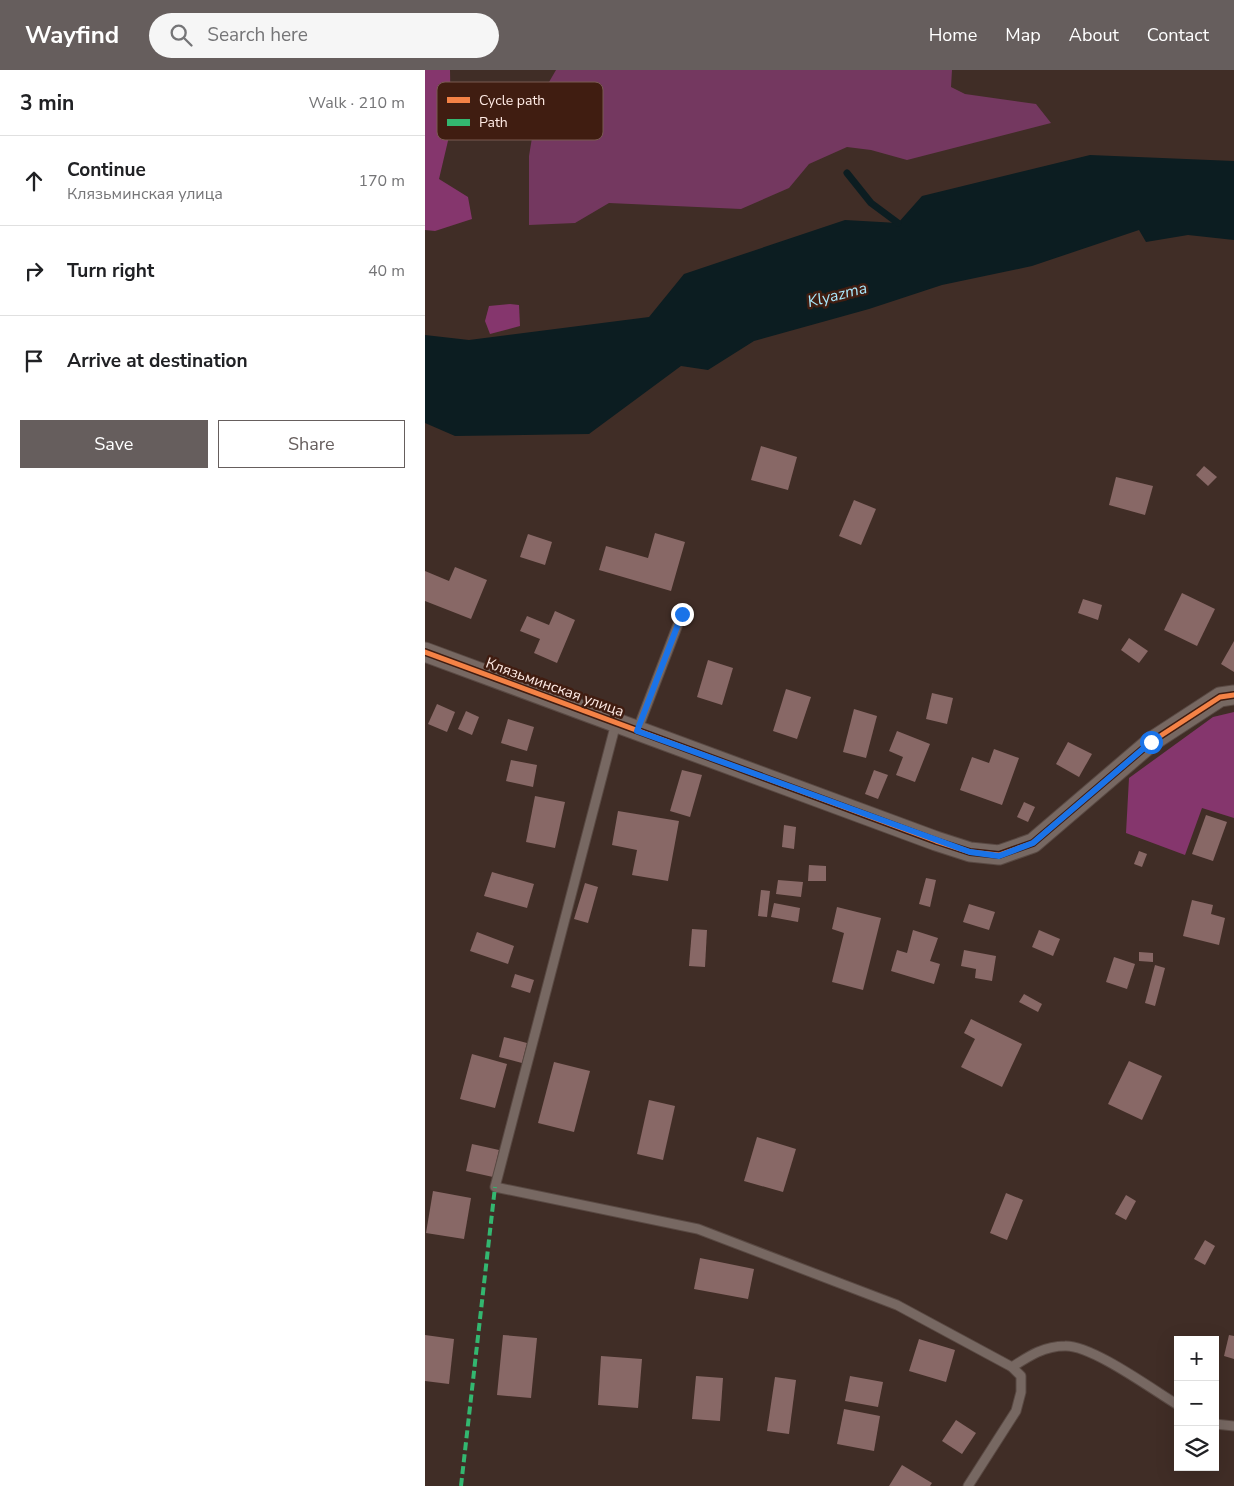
<!DOCTYPE html>
<html lang="en">
<head>
<meta charset="utf-8">
<style>
	body { margin:0; font-family:"Nunito Sans",sans-serif; background:#f6f6f6; color:#202124 }
	.controls { position:absolute; right:15px; bottom:15px; display:grid; overflow:hidden; border-radius:0px; box-shadow:0 5px 20px #0002 }
	.controls button { width:45px; height:45px; display:grid; place-items:center; padding:0; border:0; border-bottom:1px solid #e0e0e0; background:#fff; color:#202124; font:25px sans-serif }
	.stop { position:absolute; width:15px; height:15px; margin:-11px; border:4px solid #1a73e8; border-radius:50%; background:#fff }
	.stop.end { background:#1a73e8; border-color:#fff; box-shadow:0 1px 5px #0008 }
	.list { margin:0; padding:0; list-style:none }
	h2 { display:flex; justify-content:space-between; align-items:center; height:65px; margin:0; padding:0 20px; font-size:21px }
	h2 small { font-size:16px; font-weight:400; color:#757577 }
	.list li { display:grid; grid-template-columns:32px 1fr auto; gap:15px; align-items:center; box-sizing:border-box; height:90px; padding:0 20px; border-top:1px solid #e0e0e0 }
	.list b { display:block; font-size:19px; white-space:nowrap }
	.list p { margin:0; font-size:16px; white-space:nowrap; color:#757577 }
	.list em { font-size:16px; font-style:normal; color:#757577 }
	.actions { display:flex; gap:10px; padding:15px 20px }
	.actions a { flex:1; padding:11px 0; border:1px solid #665e5d; border-radius:0px; text-align:center; font-size:18px; color:#665e5d }
	.actions .main { background:#665e5d; color:#fff }
	.icon { flex:none; width:28px; height:28px; fill:none; stroke:currentColor; stroke-width:2; stroke-linecap:round; stroke-linejoin:round }
	.map { position:relative; flex:none; width:809px; height:1416px; overflow:hidden }
	header { display:flex; align-items:center; gap:30px; box-sizing:border-box; height:70px; padding:0 25px; background:#665e5d; color:#fff }
	header strong { font-size:24px }
	nav { display:flex; gap:28px; margin-inline-start:auto; font-size:18px }
	.search { width:350px; height:45px; background:#f6f6f6; display:flex; align-items:center; gap:12px; box-sizing:border-box; padding:0 18px; border-radius:28px; color:#757577; font-size:19px }
	main { display:flex }
	aside { flex:1; background:#fff }
	.map>svg:first-child { display:block }
	.green { fill:#743860 }
	.forest { fill:#85366d }
	.water { fill:#0c1d21 }
	.lines { fill:none; stroke-linecap:round; stroke-linejoin:round }
	.stream { stroke:#0c1d21; stroke-width:7 }
	.building { fill:#886866 }
	.lane-casing { stroke:#594943; stroke-width:11 }
	.street-casing { stroke:#594943; stroke-width:21 }
	.lane { stroke:#776862; stroke-width:9 }
	.street { stroke:#776862; stroke-width:19 }
	.quiet { stroke:#33b770; stroke-width:4; stroke-dasharray:8 4; stroke-linecap:butt }
	.cycleway-casing { stroke:#401d11; stroke-width:8 }
	.cycleway { stroke:#f48246; stroke-width:5 }
	.route { stroke:#1a73e8; stroke-width:6 }
	.labels { text-anchor:middle; stroke-width:5; stroke-linejoin:round; paint-order:stroke }
	.street-label { font-size:15px; fill:#ffebe5; stroke:#401d11 }
	.water-label { font-size:16px; font-style:italic; fill:#a9e8fc; stroke:#401d11 }
	.key { fill:#401d11; stroke:#795b51; stroke-width:1 }
	.key-label { font-size:14px; fill:#ffebe5 }
</style>
</head>
<body>
<header>
<strong>Wayfind</strong>
<div class="search"><svg class="icon" aria-label="search" viewBox="0 0 24 24"><circle cx="10" cy="10" r="6"/><path d="M15 15l6 6"/></svg>Search here</div>
<nav><a>Home</a><a>Map</a><a>About</a><a>Contact</a></nav>
</header>
<main>
<aside>
<h2>3 min<small>Walk · 210 m</small></h2>
<ul class="list">
<li><svg class="icon" aria-label="ahead" viewBox="0 0 24 24"><path d="M12 20V5M6 11l6-6 6 6"/></svg><div><b>Continue</b><p>Клязьминская улица</p></div><em>170 m</em></li>
<li><svg class="icon" aria-label="right" viewBox="0 0 24 24"><path d="M7 20v-9h11M14 6l5 5-5 5"/></svg><div><b>Turn right</b></div><em>40 m</em></li>
<li><svg class="icon" aria-label="arrive" viewBox="0 0 24 24"><path d="M6 21V4h12l-3 4 3 4H6"/></svg><div><b>Arrive at destination</b></div></li>
</ul>
<div class="actions"><a class="main">Save</a><a>Share</a></div>
</aside>
<div class="map">
<svg width="809" height="1416" viewBox="0 0 809 1416">
	<rect width="100%" height="100%" fill="#402d26"/>
	<path class="green" d="M131 0H527L526 17 540 24 611 34 626 53 482 90 446 80 422 77 384 94 364 118 316 139 184 133 150 153 104 155V86L113 31Z"/>
	<g class="forest">
		<path d="M0 0H25L26 58 14 109 43 127 47 149 10 161 0 160Z"/>
		<path d="M85 234 94 235 95 256 65 264 60 251 64 236Z"/>
		<path d="M809 642V748L777 738 760 785 701 763 704 708 788 647Z"/>
	</g>
	<path class="water" d="M665 85 809 91V170L763 165 721 172 714 160 607 196 517 215 444 239 329 271 283 300 256 296 164 364 30 366 0 353V265L44 270 224 247 259 204 420 150 473 153 497 126Z"/>
	<g class="lines">
		<path class="stream" d="M422 103 446 133 473 153"/>
	</g>
	<g class="building">
		<path d="M336 376 372 387 363 420 326 410Z"/>
		<path d="M779 396 792 407 783 416 771 405Z"/>
		<path d="M691 407 728 416 720 445 684 435Z"/>
		<path d="M429 430 451 439 436 475 414 466Z"/>
		<path d="M230 463 260 472 246 521 174 500 181 476 223 488Z"/>
		<path d="M103 464 127 472 120 495 95 487Z"/>
		<path d="M30 497 62 510 46 549 0 531V501L24 511Z"/>
		<path d="M757 523 790 539 772 576 739 560Z"/>
		<path d="M658 529 677 535 673 550 653 543Z"/>
		<path d="M130 541 150 550 132 593 109 583 115 569 95 561 102 546 124 555Z"/>
		<path d="M704 568 723 581 714 593 696 580Z"/>
		<path d="M809 571V602L796 594Z"/>
		<path d="M283 590 308 598 297 635 272 627Z"/>
		<path d="M361 619 386 627 372 669 348 661Z"/>
		<path d="M507 623 528 628 522 654 501 649Z"/>
		<path d="M12 634 30 642 22 662 3 654Z"/>
		<path d="M429 639 452 646 441 688 418 682Z"/>
		<path d="M41 641 54 647 47 665 33 659Z"/>
		<path d="M83 649 109 657 102 681 76 673Z"/>
		<path d="M472 661 505 674 490 712 471 705 478 687 464 681Z"/>
		<path d="M643 672 667 684 654 707 631 694Z"/>
		<path d="M569 679 594 688 577 735 535 720 547 687 564 693Z"/>
		<path d="M86 690 112 695 108 717 81 711Z"/>
		<path d="M257 700 277 705 265 747 245 741Z"/>
		<path d="M449 700 463 705 453 729 440 724Z"/>
		<path d="M110 726 140 732 130 778 101 772Z"/>
		<path d="M599 732 610 737 603 752 592 747Z"/>
		<path d="M193 741 254 751 243 811 207 805 212 780 187 775Z"/>
		<path d="M781 745 802 752 788 791 767 784Z"/>
		<path d="M359 755 371 757 369 779 357 777Z"/>
		<path d="M714 781 722 784 717 797 709 794Z"/>
		<path d="M384 795 401 796V811H383Z"/>
		<path d="M67 802 109 814 102 838 59 826Z"/>
		<path d="M501 808 511 810 505 837 494 834Z"/>
		<path d="M353 810 378 812 376 827 351 824Z"/>
		<path d="M160 813 173 817 163 853 149 849Z"/>
		<path d="M336 820 345 821 342 847 333 846Z"/>
		<path d="M767 830 788 835 786 844 800 848 794 875 758 866Z"/>
		<path d="M349 833 375 838 373 852 346 847Z"/>
		<path d="M544 834 570 842 564 860 538 852Z"/>
		<path d="M412 837 456 848 438 920 407 912 419 863 407 859Z"/>
		<path d="M267 859 282 860 280 897 264 896Z"/>
		<path d="M488 860 513 868 505 891 515 894 509 914 466 901 472 880 482 883Z"/>
		<path d="M614 860 635 869 628 886 607 877Z"/>
		<path d="M52 862 89 876 83 894 45 881Z"/>
		<path d="M539 880 571 886 567 911 550 908 551 899 536 896Z"/>
		<path d="M714 882 728 883V892L714 891Z"/>
		<path d="M689 887 710 894 702 919 681 912Z"/>
		<path d="M730 895 740 898 730 936 720 933Z"/>
		<path d="M90 904 109 910 105 923 86 917Z"/>
		<path d="M599 924 617 934 613 942 594 932Z"/>
		<path d="M546 949 597 974 577 1017 536 997 550 969 539 963Z"/>
		<path d="M79 967 102 973 97 993 74 987Z"/>
		<path d="M47 984 82 994 70 1038 35 1029Z"/>
		<path d="M704 991 737 1006 717 1050 683 1034Z"/>
		<path d="M129 992 165 1001 149 1062 113 1053Z"/>
		<path d="M224 1030 250 1036 238 1090 212 1084Z"/>
		<path d="M332 1067 371 1079 358 1122 319 1111Z"/>
		<path d="M47 1074 74 1080 68 1107 41 1101Z"/>
		<path d="M8 1121 46 1128 39 1169 1 1163Z"/>
		<path d="M581 1123 598 1130 582 1170 565 1163Z"/>
		<path d="M701 1125 711 1131 701 1150 690 1144Z"/>
		<path d="M780 1170 790 1176 780 1195 769 1189Z"/>
		<path d="M275 1188 329 1199 323 1229 269 1219Z"/>
		<path d="M0 1265 29 1269 24 1314 0 1311Z"/>
		<path d="M78 1265 112 1268 106 1328 72 1325Z"/>
		<path d="M804 1265 809 1266V1289L799 1286Z"/>
		<path d="M494 1269 530 1280 521 1312 484 1301Z"/>
		<path d="M176 1286 217 1289 213 1338 173 1335Z"/>
		<path d="M271 1306 298 1308 295 1351 267 1349Z"/>
		<path d="M425 1306 458 1312 453 1337 420 1331Z"/>
		<path d="M350 1307 371 1310 364 1364 342 1361Z"/>
		<path d="M419 1339 455 1346 449 1381 412 1374Z"/>
		<path d="M531 1350 551 1363 537 1384 517 1371Z"/>
		<path d="M477 1395 507 1413 505 1416H464Z"/>
	</g>
	<g class="lines">
		<defs>
			<g id="lane">
				<path d="M191 653 70 1117 273 1159 472 1235 587 1297 596 1306V1322L591 1341 543 1416"/>
				<path d="M212 661 257 544"/>
				<path d="M587 1297C604 1286 619 1276 640 1276 667 1275 728 1320 753 1335"/>
				<path d="M790 1354 809 1356"/>
			</g>
			<path id="street" d="M0 582 511 771 545 782 574 785 608 773 726 672 795 627 809 625"/>
		</defs>
		<use href="#lane" class="lane-casing"/>
		<use href="#street" class="street-casing"/>
		<use href="#lane" class="lane"/>
		<use href="#street" class="street"/>
		<path class="quiet" d="M36 1416 70 1117"/>
		<defs>
			<path id="cycleway" d="M0 582 511 771 545 782 574 785 608 773 726 672 795 627 809 625"/>
		</defs>
		<use href="#cycleway" class="cycleway-casing"/>
		<use href="#cycleway" class="cycleway"/>
	</g>
	<g class="lines">
		<path class="route" d="M257 544 212 661 545 782 574 786 608 773 726 672"/>
	</g>
	<g class="labels">
		<g class="street-label">
			<text transform="translate(130 617) rotate(20)" y="5">Клязьминская улица</text>
		</g>
		<g class="water-label">
			<text transform="translate(412 224) rotate(-14)" y="6">Klyazma</text>
		</g>
	</g>
	<rect x="12" y="12" width="166" height="58" rx="8" class="key"/>
	<rect x="22" y="27" width="23" height="6" fill="#f48246"/>
	<rect x="22" y="49" width="23" height="7" fill="#33b770"/>
	<g class="key-label">
		<text x="54" y="35">Cycle path</text>
		<text x="54" y="57">Path</text>
	</g>
</svg>
<div class="controls">
<button>+</button>
<button>−</button>
<button><svg class="icon" aria-label="layers" viewBox="0 0 24 24"><path d="M12 4l9 5-9 5-9-5zM3 14l9 5 9-5"/></svg></button>
</div>
<div class="stop" style="left:726px;top:672px"></div>
<div class="stop end" style="left:257px;top:544px"></div>
</div>
</main>
</body>
</html>
